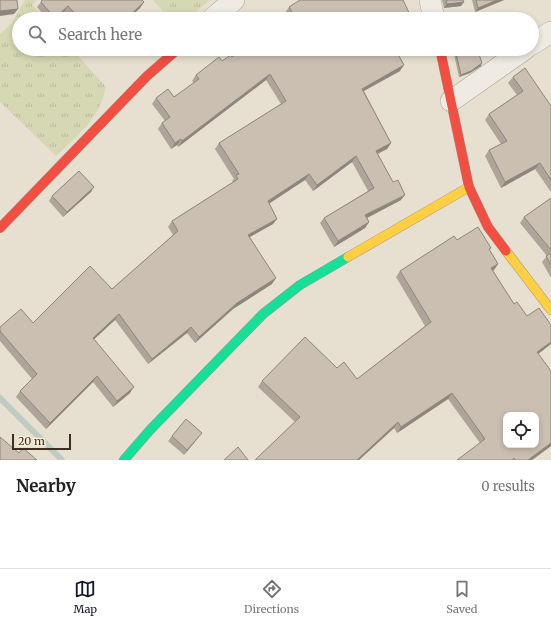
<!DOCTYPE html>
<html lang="en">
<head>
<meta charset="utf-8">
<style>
	body { margin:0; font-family:Merriweather,serif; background:#f2f2f2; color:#222 }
	.controls { position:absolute; right:12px; bottom:12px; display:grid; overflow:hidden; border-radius:8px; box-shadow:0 2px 6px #0003 }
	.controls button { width:36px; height:36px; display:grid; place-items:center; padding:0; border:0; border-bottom:1px solid #e0e0e0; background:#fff; color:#222; font:20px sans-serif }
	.scale { position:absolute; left:12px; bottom:10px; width:59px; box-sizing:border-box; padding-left:4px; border:2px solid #3d2e20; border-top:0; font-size:11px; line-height:14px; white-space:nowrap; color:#3d2e20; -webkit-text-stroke:3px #f7eed8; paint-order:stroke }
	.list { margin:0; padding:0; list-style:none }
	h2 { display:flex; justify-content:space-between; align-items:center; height:52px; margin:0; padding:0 16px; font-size:17px }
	h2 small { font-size:13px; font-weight:400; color:#767676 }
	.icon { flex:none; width:22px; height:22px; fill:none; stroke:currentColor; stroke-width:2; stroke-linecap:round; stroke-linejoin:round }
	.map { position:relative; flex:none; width:551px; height:460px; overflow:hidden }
	.search { position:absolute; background:#fff; box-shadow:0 2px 6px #0003; left:12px; right:12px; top:12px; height:44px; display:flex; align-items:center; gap:10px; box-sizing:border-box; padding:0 14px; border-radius:22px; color:#767676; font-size:15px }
	.sheet { height:108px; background:#fff }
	nav { display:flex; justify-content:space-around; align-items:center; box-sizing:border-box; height:56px; border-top:1px solid #e0e0e0; background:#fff; font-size:11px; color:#767676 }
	nav a { display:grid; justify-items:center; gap:2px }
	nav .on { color:#111827 }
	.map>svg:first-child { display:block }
	.grass { fill:url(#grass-tufts) }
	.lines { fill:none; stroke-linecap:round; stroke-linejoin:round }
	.stream { stroke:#bcccc2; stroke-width:6 }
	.street-casing { stroke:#ada599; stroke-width:22 }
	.fast-casing { stroke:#9c958a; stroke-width:10 }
	.slow-casing { stroke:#9c958a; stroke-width:10 }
	.jam-casing { stroke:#9c958a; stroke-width:10 }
	.street { stroke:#efebe3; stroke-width:21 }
	.fast { stroke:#16e098; stroke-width:9 }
	.slow { stroke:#ffcf43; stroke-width:9 }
	.jam { stroke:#f24e42; stroke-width:9 }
	.wall { fill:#afa499 }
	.shaded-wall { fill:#8e867d }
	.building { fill:#cbbfb2; stroke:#8e867d; fill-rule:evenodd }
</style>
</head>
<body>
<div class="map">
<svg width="551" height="460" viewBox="0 0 551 460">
	<defs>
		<pattern id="grass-tufts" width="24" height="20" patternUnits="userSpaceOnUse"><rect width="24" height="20" fill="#d6d7b3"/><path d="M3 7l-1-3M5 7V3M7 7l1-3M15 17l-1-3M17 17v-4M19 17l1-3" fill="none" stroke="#b9b99a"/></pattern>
	</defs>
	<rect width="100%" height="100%" fill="#e7e0d1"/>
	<g class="grass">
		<path d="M25 0H37L32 4 45 19H19V49H72L106 87C100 118 77 136 56 156L0 102V34L12 23Z"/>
		<path d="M153 0H210L187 19H170Z"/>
	</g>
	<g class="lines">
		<path class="stream" d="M0 398 62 460"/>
		<defs>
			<g id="street">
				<path d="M430 0 434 19"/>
				<path d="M212 19 234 0"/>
				<path d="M532 44 551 32"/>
				<path d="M451 101 525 49"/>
			</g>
			<path id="fast" d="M124 460 150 430 263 314 300 285 348 257"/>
			<g id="slow">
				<path d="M506 251 551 310"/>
				<path d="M348 257 469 187"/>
			</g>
			<g id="jam">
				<path d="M440 49 469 187 488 227 506 251"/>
				<path d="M0 228 147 76 178 49"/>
			</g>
		</defs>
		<use href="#street" class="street-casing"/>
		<use href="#fast" class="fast-casing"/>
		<use href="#slow" class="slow-casing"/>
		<use href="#jam" class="jam-casing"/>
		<use href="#street" class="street"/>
		<use href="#fast" class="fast"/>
		<use href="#slow" class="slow"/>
		<use href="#jam" class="jam"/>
	</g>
	<g class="wall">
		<path d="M442 0H463L461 6 444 8Z"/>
		<path d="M472 0H504L475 12Z"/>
		<path d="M41 2H144L140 8 128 19H71L64 12 57 19H47L37 7Z"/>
		<path d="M289 7 412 19H289L285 13Z"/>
		<path d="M454 49H477L481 66 470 73 459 77 453 50Z"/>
		<path d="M232 57 400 71 364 91 391 143 387 149 378 154 401 200 367 218 369 222 365 228 334 247 320 223 324 218 368 191 352 162 313 191 305 180 269 203 277 219 273 224 250 237 272 284 233 309 195 343 187 333 148 364 115 320 94 339 130 393 113 407 93 382 46 429 16 397 20 391 32 379 0 341V327L33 323 112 289 173 235 168 227 172 221 233 182 232 181 234 179 215 149 219 143 281 104 266 80 178 147 177 145 171 149 158 129 162 123 165 121 152 104 156 98 174 97 194 83 192 81 196 75Z"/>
		<path d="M513 77 551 106V192L535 169 501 188 485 156 489 150 501 144 485 120 489 114 517 95 508 83Z"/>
		<path d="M91 192 63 217 49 201 52 196Z"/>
		<path d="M551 198V278L542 262 547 256 520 223 524 217Z"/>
		<path d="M457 240 490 250 498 264 493 271 514 304 527 316 551 344 538 354 551 371V446L532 460H457L480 443 448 399 397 433 394 428 359 460H255L295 422 258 387 262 381 337 368 357 379 425 326 396 277 400 271Z"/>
		<path d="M172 436 198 438 184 455 168 441Z"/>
	</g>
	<g class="shaded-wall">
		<path d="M497 0H504L475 12 478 8Z"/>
		<path d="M144 2 140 8 128 19H126Z"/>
		<path d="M464 2 461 6 444 8 447 4Z"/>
		<path d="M68 6 64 12 57 19H55Z"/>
		<path d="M18 9 14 14 0 16V11Z"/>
		<path d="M482 63 481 66 470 73 459 77 461 75Z"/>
		<path d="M404 65 400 71 358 94 362 89Z"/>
		<path d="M270 74 266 80 178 147 182 141Z"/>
		<path d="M181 139 177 145 171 149 175 143Z"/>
		<path d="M391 143 387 149 372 156 376 151Z"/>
		<path d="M356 156 352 162 313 191 317 185Z"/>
		<path d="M540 163 535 169 501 188 505 182Z"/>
		<path d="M309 174 305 180 264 207 268 201Z"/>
		<path d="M94 187 91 192 63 217 67 212Z"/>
		<path d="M405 195 401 200 361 221 365 215Z"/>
		<path d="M277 219 273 224 244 240 248 235Z"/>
		<path d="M369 222 365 228 334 247 338 241Z"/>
		<path d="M498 264 494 270 487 274 491 268Z"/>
		<path d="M276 278 272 284 233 309 195 343 199 337 237 303Z"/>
		<path d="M119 314 115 320 89 344 93 338Z"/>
		<path d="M191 327 187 333 148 364 152 359Z"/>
		<path d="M551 342V344L533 358 537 352Z"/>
		<path d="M97 376 93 382 46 429 50 423Z"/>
		<path d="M134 387 130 393 113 407 117 401Z"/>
		<path d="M452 393 448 399 397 433 401 427Z"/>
		<path d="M398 422 394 428 359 460H357Z"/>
		<path d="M202 433 198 438 184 455 187 450Z"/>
		<path d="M551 443V446L532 460H528Z"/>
	</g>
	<g class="building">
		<path d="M0 0H17L18 9 0 11Z"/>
		<path d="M42 0H142L144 2 126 19H80L68 6 55 18 41 2Z"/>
		<path d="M300 0H403L412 19H292L295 17 289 7Z"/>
		<path d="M446 0H463L464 2 447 4Z"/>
		<path d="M476 0H497L478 8Z"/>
		<path d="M244 49H395L404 65 362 89 391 143 376 151 393 182 398 180 405 195 365 215 369 222 338 241 324 218 374 188 356 156 317 185 309 174 268 201 277 219 248 235 276 278 237 303 199 337 191 327 152 359 119 314 93 338 134 387 117 401 97 376 50 423 20 391 37 374 0 331V327L21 309 33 323 90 266 112 289 178 231 172 221 238 179 236 175 239 174 219 143 286 101 270 74 182 141 181 139 175 143 162 123 170 117 156 98 168 89 174 97 199 79 196 75 219 57 222 61 231 55 232 57Z"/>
		<path d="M455 49H477L482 63 471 71 461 75Z"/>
		<path d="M525 68 551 106V180L540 163 505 182 489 150 507 141 489 114 523 91 513 77Z"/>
		<path d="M79 171 94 187 67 212 52 196Z"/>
		<path d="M551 198V250L524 217Z"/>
		<path d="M478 227 491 248 489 249 498 264 491 268 514 304 517 302 527 316 539 308 551 325V342L537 352 551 371V443L528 460H515L514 458 512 460H457L485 439 452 393 401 427 398 422 357 460H255L300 417 262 381 305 337 337 368 344 362 357 379 431 322 400 271 454 236 457 240ZM506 415H536V445H506Z"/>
		<path d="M551 253V265L546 256Z"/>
		<path d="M186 419 202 433 187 450 172 436Z"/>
		<path d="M0 437 19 453 23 448 37 460H0Z"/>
		<path d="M238 447 248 460H224Z"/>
	</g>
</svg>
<div class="controls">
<button><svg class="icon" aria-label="locate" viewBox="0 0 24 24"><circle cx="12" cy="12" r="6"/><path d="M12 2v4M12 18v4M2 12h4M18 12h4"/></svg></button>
</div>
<div class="scale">20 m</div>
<div class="search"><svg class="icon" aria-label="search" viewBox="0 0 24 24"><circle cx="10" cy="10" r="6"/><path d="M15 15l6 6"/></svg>Search here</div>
</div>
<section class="sheet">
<h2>Nearby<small>0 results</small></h2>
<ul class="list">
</ul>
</section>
<nav>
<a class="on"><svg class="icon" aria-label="map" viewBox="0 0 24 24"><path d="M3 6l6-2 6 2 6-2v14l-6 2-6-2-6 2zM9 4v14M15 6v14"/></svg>Map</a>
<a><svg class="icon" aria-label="directions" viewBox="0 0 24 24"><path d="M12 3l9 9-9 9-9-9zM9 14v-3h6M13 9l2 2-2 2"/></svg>Directions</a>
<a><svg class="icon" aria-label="saved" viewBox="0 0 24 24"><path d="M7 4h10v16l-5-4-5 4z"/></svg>Saved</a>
</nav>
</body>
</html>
